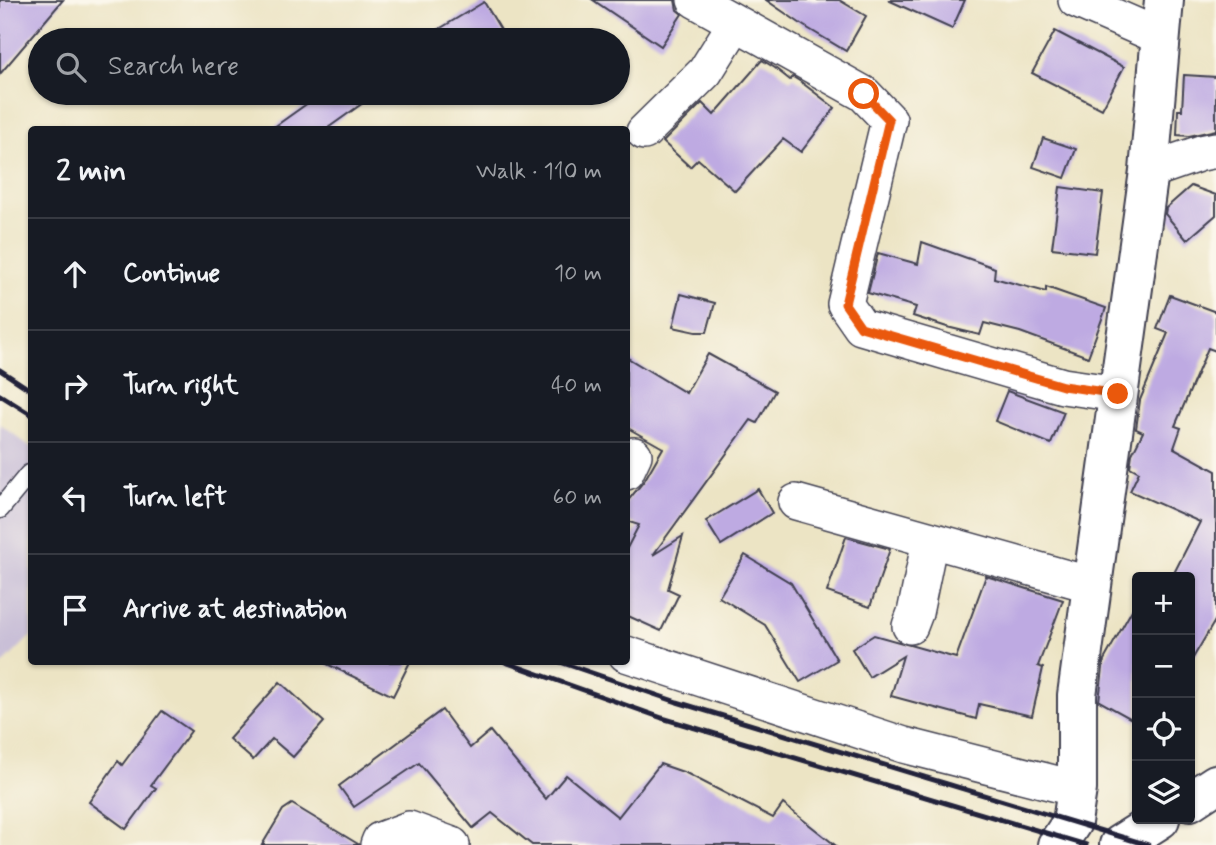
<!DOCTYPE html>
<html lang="en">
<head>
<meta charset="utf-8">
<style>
	body { margin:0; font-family:Mynerve,sans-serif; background:#242831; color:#f1f3f6 }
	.controls { position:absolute; right:21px; bottom:21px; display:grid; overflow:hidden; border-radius:7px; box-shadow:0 2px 5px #0004 }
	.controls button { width:63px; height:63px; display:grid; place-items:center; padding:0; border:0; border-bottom:2px solid #363941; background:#171b24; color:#f1f3f6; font:35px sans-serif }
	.stop { position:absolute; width:21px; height:21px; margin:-16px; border:5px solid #ea580c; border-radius:50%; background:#fff }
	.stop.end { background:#ea580c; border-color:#fff; box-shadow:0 2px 7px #0008 }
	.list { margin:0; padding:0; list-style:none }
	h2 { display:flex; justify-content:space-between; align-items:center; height:91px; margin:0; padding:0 28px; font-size:30px }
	h2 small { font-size:23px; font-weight:400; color:#9ea1a6 }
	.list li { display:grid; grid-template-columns:46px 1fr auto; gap:21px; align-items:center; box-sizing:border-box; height:112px; padding:0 28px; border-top:2px solid #363941 }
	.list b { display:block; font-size:26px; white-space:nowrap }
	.list em { font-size:23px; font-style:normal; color:#9ea1a6 }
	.icon { flex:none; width:38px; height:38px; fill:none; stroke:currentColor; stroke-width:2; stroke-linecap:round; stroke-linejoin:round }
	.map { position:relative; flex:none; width:1216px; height:845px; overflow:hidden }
	.search { position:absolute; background:#171b24; box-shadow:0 2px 5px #0004; left:28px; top:28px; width:602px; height:77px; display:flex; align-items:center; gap:18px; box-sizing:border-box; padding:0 24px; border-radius:38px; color:#9ea1a6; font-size:26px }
	.panel { position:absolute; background:#171b24; box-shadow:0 2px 5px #0004; left:28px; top:126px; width:602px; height:539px; border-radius:7px }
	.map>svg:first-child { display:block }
	.industrial { fill:#c9bfd7 }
	.building { fill:#beaae2 }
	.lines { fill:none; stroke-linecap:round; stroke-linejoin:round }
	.lane-casing { stroke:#403f50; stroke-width:21 }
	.street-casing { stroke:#403f50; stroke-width:38 }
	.secondary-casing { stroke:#403f50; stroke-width:42 }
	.lane { stroke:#fff; stroke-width:18 }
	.street { stroke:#fff; stroke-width:35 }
	.secondary { stroke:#fff; stroke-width:38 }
	.rail { stroke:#22223b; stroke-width:5 }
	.route { stroke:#ea580c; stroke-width:9 }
</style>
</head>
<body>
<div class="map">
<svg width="1216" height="845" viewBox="0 0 1216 845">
	<rect width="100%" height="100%" fill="#fbf7ec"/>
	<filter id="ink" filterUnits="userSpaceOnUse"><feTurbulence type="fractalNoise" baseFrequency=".0143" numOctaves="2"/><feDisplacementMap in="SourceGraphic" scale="14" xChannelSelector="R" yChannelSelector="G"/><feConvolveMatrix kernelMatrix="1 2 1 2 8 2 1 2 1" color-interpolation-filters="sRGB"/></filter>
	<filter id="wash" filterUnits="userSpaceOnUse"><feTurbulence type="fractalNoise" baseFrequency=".00686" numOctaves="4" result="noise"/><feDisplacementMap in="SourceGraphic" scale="28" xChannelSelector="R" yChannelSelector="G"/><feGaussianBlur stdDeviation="1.57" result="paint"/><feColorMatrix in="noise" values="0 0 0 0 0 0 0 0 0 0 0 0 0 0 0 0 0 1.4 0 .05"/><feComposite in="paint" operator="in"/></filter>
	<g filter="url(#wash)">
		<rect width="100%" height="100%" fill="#ece4c4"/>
		<path class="industrial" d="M0 424 32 448 31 636 0 667Z"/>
		<g id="blocks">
			<g class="building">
				<path d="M0 0H63L0 74Z"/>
				<path d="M593 0H675L677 10 682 14 661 46Z"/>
				<path d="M766 0H839L866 16 846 51 804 26Z"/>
				<path d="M888 0H965L952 29Z"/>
				<path d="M484 2 507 40H421Z"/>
				<path d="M1055 31 1124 67 1102 109 1032 73Z"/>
				<path d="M762 60 775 68 790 80 793 77 801 82 835 108 801 152 783 139 735 191 698 159 690 167 663 142 702 103 714 115Z"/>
				<path d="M1184 75 1216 77V130L1189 136 1177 135 1178 110H1182Z"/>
				<path d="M322 93H377L325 130H270Z"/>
				<path d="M1043 138 1076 149 1065 178 1033 167Z"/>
				<path d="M1191 186 1216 195V215L1187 240 1165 214 1166 208Z"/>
				<path d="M1060 187 1103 193 1095 253 1052 248Z"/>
				<path d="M922 242 995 268 994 278 1046 292V287L1106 308 1088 357 1020 332 984 323 980 335 947 327 913 316 916 307 868 293 878 253 918 264Z"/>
				<path d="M681 294 715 303 707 332H696L673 327Z"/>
				<path d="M1170 295 1216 312V351L1208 348 1175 426 1181 428 1174 448 1216 471V619L1190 663V577H1172L1200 522 1130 491 1139 472 1130 467 1132 454 1143 432 1136 429 1140 400 1168 333 1157 329Z"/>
				<path d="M708 354 775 391 757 423 751 420 653 555 683 536 668 589 679 594 661 631 626 615V550L639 525 626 521V503L644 481 663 448 626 427V357L686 393Z"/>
				<path d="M1007 391 1064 412 1051 444 995 421Z"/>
				<path d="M758 489 772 513 721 545 706 521Z"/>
				<path d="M846 537 890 549 870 607 827 592Z"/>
				<path d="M745 555 791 583 837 660 800 682 765 625 719 597Z"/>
				<path d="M986 576 1063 600 1038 666 1043 668 1032 716 979 704 976 719 891 696 903 656 869 677 852 649 874 635 956 658Z"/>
				<path d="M1137 601V722L1099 701 1104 660Z"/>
				<path d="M323 662H410L393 696Z"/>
				<path d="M280 682 324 722 293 757 272 739 253 760 229 739Z"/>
				<path d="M442 710 470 748 490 731 546 799 566 775 618 817 660 764 686 773 773 818 783 804 835 845H532L492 813 473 828 419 763 354 807 339 786Z"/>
				<path d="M162 711 191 731 151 785 156 788 126 829 89 802 118 761 122 765Z"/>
				<path d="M292 804 358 844V845H262L283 810Z"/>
			</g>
		</g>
	</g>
	<g filter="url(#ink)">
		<use href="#blocks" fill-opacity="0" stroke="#403f50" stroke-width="2"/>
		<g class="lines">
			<defs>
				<path id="lane" d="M0 509 29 474"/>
				<g id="street">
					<path d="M695 0 864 94 889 120 845 304 861 327 1063 386 1118 394"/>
					<path d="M1076 0 1161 37"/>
					<path d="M644 132 705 72 735 24"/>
					<path d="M1149 171 1201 153 1216 150"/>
					<path d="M626 472 634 455"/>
					<path d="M796 502 1092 585"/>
					<path d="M910 626 915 613 930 540"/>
					<path d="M626 654 904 745 1077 789"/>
					<path d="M378 845 380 840 409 829 452 845"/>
				</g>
				<g id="secondary">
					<path d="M1190 801 1216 784"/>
					<path d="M1057 845 1072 822 1077 789V695L1149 171 1164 0"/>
					<path d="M1119 845 1160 819"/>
				</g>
			</defs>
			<use href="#lane" class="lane-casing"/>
			<use href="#street" class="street-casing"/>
			<use href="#secondary" class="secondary-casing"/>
			<use href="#lane" class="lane"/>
			<use href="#street" class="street"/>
			<use href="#secondary" class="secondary"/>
			<g class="rail">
				<path d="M0 370 32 391"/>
				<path d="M0 395 32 415"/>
				<path d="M505 662 662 718 1086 845"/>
				<path d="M560 662 677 702 1148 845"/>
			</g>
		</g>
	</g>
	<g class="lines" filter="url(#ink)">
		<path class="route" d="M864 94 889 120 845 304 861 327 1063 386 1118 394"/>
	</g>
</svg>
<div class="controls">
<button>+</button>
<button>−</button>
<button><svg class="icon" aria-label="locate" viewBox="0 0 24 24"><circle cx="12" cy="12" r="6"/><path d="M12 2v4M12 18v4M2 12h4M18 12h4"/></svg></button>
<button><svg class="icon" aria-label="layers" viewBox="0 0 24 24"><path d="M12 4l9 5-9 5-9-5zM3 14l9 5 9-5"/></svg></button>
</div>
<div class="stop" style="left:864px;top:94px"></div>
<div class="stop end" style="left:1118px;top:394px"></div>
<div class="search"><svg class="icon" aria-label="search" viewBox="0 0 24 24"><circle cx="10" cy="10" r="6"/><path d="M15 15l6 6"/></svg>Search here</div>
<section class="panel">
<h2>2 min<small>Walk · 110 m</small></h2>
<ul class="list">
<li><svg class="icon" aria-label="ahead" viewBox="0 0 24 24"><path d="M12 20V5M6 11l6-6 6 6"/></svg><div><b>Continue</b></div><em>10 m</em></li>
<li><svg class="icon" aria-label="right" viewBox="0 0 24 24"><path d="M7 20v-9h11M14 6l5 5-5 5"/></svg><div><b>Turn right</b></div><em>40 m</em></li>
<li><svg class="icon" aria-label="left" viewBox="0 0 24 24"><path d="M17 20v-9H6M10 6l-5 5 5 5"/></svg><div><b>Turn left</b></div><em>60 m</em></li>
<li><svg class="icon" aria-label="arrive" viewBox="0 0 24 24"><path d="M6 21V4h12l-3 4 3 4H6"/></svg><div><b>Arrive at destination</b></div></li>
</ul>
</section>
</div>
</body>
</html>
